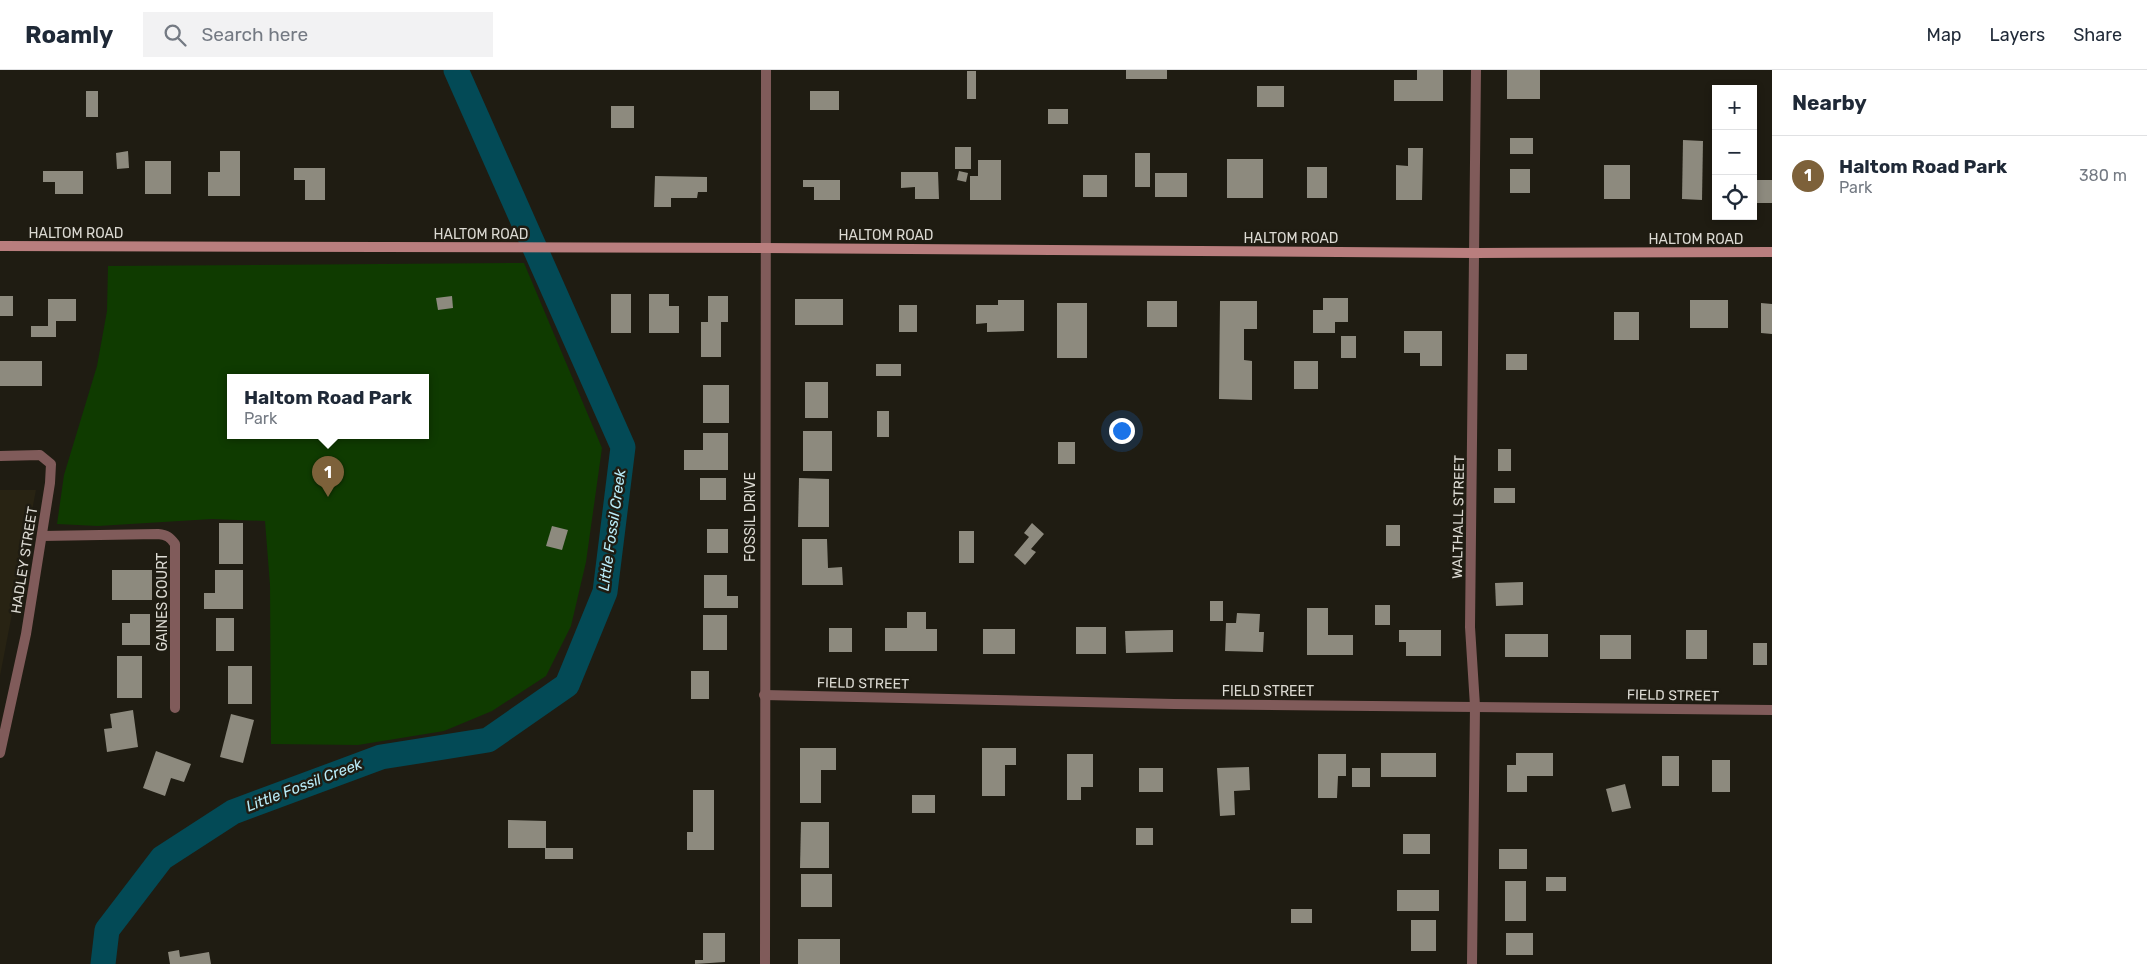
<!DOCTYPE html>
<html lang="en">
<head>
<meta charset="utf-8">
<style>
	body { margin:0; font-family:Rubik,sans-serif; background:#f2f2f3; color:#1f2937 }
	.controls { position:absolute; right:15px; top:15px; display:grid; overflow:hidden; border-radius:0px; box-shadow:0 2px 8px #0003 }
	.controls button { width:45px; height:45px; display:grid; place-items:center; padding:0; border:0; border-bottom:1px solid #e0e1e3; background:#fff; color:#1f2937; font:25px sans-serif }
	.you { position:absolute; left:1121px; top:360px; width:18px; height:18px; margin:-12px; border:4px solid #fff; border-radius:50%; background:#1a73e8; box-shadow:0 0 0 8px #1a73e833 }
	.badge { display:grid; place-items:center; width:32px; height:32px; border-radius:50%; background:#7d613a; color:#fff; font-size:16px; font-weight:700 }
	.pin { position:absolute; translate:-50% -41px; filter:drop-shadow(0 1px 2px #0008) }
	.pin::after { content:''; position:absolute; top:26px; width:18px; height:15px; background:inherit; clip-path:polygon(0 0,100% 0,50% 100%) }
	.popup { position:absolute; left:227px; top:304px; width:202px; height:65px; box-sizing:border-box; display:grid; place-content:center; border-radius:0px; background:#fff; filter:drop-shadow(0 1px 4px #0005); font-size:16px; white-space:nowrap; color:#747a83 }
	.popup b { font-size:19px; color:#1f2937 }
	.popup::after { content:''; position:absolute; left:50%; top:100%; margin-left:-10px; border:10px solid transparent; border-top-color:#fff }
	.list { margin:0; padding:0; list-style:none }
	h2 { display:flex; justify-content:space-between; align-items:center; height:65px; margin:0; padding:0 20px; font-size:21px }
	h2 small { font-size:16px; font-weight:400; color:#747a83 }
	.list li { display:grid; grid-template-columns:32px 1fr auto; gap:15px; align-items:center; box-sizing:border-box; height:80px; padding:0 20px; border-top:1px solid #e0e1e3 }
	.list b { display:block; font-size:19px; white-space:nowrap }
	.list p { margin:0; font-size:16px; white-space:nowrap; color:#747a83 }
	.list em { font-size:16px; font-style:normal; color:#747a83 }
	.icon { flex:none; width:28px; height:28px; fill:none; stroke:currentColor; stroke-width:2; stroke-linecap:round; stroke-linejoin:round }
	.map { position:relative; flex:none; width:1772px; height:894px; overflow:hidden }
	header { display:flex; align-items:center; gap:30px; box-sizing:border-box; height:70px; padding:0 25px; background:#fff; border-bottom:1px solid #e0e1e3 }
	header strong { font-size:24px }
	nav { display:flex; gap:28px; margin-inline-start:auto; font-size:18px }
	.search { width:350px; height:45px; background:#f2f2f3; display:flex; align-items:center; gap:12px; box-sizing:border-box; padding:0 18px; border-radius:0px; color:#747a83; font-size:19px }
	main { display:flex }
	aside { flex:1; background:#fff }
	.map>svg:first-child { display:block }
	.built { fill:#282313 }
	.green { fill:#0f3b00; fill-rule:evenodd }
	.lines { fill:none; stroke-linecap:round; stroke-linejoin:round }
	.river { stroke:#034a56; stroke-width:25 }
	.building { fill:#8d8a7e }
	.minor { stroke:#805b5a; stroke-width:10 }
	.secondary { stroke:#b97e7e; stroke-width:10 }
	.labels { text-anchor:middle; stroke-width:5; stroke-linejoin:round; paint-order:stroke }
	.street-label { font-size:14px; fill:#dcdad3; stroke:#1f1c12 }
	.water-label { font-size:15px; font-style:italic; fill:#b9ecf9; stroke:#1f1c12 }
</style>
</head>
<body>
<header>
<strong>Roamly</strong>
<div class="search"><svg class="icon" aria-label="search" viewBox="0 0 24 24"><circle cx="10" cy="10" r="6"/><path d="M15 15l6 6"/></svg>Search here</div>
<nav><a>Map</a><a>Layers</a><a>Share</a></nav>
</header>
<main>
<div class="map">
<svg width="1772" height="894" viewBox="0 0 1772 894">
	<rect width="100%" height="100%" fill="#1f1c12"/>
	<path class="built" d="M0 420H36L0 606Z"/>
	<path class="green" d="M524 193 602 378 586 492 571 556 546 606 492 641 444 661 358 675 271 674 270 515 265 451 212 449 98 456 57 454 64 405 97 296 107 241 108 196ZM230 308H426V366H230Z"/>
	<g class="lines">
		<path class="river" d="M103 894 107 860 162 788 233 742 381 687 488 670 567 615 605 522 623 377 456 0"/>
	</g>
	<g class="building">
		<rect x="1126" y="0" width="41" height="9"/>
		<path d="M1417 0H1443V31H1394V10H1417Z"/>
		<rect x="1507" y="0" width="33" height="29"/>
		<rect x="967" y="1" width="9" height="28"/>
		<rect x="1257" y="16" width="27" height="21"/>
		<rect x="86" y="21" width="12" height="26"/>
		<rect x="810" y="21" width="29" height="19"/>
		<rect x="611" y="36" width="23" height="22"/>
		<rect x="1048" y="39" width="20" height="15"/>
		<rect x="1510" y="68" width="23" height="16"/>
		<path d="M1683 70 1703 71 1702 130 1682 129Z"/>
		<rect x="955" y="77" width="16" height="22"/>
		<path d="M1408 78H1423L1422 130H1396V95L1408 96Z"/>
		<path d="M128 81 129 98 117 99 116 83Z"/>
		<path d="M220 81H240V126H208V102H220Z"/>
		<rect x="1135" y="83" width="15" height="34"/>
		<rect x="1227" y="89" width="36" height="39"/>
		<path d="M978 90H1001V130H970V106H978Z"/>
		<rect x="145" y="91" width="26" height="33"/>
		<rect x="1604" y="95" width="26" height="34"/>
		<rect x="1307" y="97" width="20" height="31"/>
		<path d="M294 98H325V130H305V110H294Z"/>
		<rect x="1510" y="99" width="20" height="24"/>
		<path d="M43 101H83V124H55V112H43Z"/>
		<path d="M959 101 968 103 966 112 957 110Z"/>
		<path d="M901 102H938L939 129H915V117L901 118Z"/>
		<rect x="1155" y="103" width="32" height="24"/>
		<rect x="1083" y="105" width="24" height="22"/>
		<path d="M655 106 707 107V122H698L697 128H671V137H654Z"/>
		<path d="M803 110H840V130H814V117H803Z"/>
		<rect x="1753" y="110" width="19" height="23"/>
		<rect x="611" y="224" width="20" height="39"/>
		<path d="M649 224H669V236H679V263H649Z"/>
		<rect x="0" y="226" width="13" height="20"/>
		<path d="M452 226 453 238 438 240 436 228Z"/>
		<path d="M708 226H728V252H721V287H701V252H708Z"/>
		<path d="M1323 228H1348V252H1335V263H1313V240H1323Z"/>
		<path d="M48 229H76V251H56V267H31V256H48Z"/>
		<rect x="795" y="229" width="48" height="26"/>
		<path d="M998 230H1024V261L987 262V253L976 254V235H998Z"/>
		<rect x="1690" y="230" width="38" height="28"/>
		<rect x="1147" y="231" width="30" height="26"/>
		<path d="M1220 231H1257V259H1244V290L1252 291V330L1219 329Z"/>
		<rect x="1057" y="233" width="30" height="55"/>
		<path d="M1761 233 1772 234V264L1761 263Z"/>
		<rect x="899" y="235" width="18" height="27"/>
		<rect x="1614" y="242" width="25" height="28"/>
		<path d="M1404 261H1442V296H1420V283H1404Z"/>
		<rect x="1341" y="266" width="15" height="22"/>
		<rect x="1506" y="284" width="21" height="16"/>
		<rect x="0" y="291" width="42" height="25"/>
		<rect x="1294" y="291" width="24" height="28"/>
		<rect x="876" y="294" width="25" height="12"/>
		<rect x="805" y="312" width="23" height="36"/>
		<rect x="703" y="315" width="26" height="38"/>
		<rect x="877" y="341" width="12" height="26"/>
		<rect x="803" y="361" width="29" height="40"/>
		<path d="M703 363H728V400H684V380H703Z"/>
		<rect x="1058" y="372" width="17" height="22"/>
		<rect x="1498" y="379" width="13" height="22"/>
		<rect x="700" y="408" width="26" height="22"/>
		<path d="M799 408 829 409V457H798Z"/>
		<rect x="1494" y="418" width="21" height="15"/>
		<rect x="219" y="453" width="24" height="41"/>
		<path d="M1032 453 1044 464 1031 479 1036 482 1025 495 1014 485 1029 467 1024 463Z"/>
		<rect x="1386" y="455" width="14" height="21"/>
		<path d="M552 456 568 460 562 480 546 476Z"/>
		<rect x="707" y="459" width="21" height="24"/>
		<rect x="959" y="461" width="15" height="32"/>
		<path d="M802 469H827L828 498 842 497 843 515H802Z"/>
		<rect x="112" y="500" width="40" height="30"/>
		<path d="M215 500H243V539H204V523H215Z"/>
		<path d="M704 505H727V526H738V538H704Z"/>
		<path d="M1523 512V535L1496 536 1495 513Z"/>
		<rect x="1210" y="531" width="13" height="20"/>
		<rect x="1375" y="535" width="15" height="20"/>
		<path d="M1307 538H1328V565H1353V585H1307Z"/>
		<path d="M907 542H926V559H937V581H885V558H907Z"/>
		<path d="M1237 543 1260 544 1259 562H1264L1263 582 1225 581 1226 553H1236Z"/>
		<path d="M130 544H150V575H122V553H130Z"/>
		<rect x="703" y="545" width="24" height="35"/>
		<rect x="216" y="548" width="18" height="33"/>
		<rect x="1076" y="557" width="30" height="27"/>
		<rect x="829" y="558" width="23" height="24"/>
		<rect x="983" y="559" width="32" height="25"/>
		<path d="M1173 560V582L1126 583 1125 561Z"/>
		<path d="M1399 560H1441V586H1406V572H1399Z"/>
		<rect x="1686" y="560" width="21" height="29"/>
		<rect x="1505" y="564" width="43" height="23"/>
		<rect x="1600" y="565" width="31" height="24"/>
		<rect x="1753" y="573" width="14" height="22"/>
		<rect x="117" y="586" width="25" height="42"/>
		<rect x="228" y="596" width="24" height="38"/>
		<rect x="691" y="601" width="18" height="28"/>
		<path d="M133 640 138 677 107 682 104 659 112 658 110 644Z"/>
		<path d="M231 644 254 650 243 693 220 687Z"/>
		<path d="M800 678H836V700H821V733H800Z"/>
		<path d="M982 678H1016V695H1005V726H982Z"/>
		<path d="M156 681 191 694 184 712 171 708 165 726 143 718Z"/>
		<rect x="1381" y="683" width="55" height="24"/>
		<path d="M1516 683H1553V706H1527V722H1507V695H1516Z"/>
		<path d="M1067 684H1093V717H1081V730H1067Z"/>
		<path d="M1318 684H1346V706H1338L1337 728H1318Z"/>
		<rect x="1662" y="686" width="17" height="30"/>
		<rect x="1712" y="690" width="18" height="32"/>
		<path d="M1249 697 1250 720 1234 721 1235 745 1220 746 1217 698Z"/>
		<rect x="1139" y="698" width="24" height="24"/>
		<rect x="1352" y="698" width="18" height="19"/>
		<path d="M1625 714 1631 738 1612 742 1606 719Z"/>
		<path d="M693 720H714V780H687V762H693Z"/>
		<rect x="912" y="725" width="23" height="18"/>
		<path d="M508 750 546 751V778H508Z"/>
		<path d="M801 752H829V798H800Z"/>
		<rect x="1136" y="758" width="17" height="17"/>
		<rect x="1403" y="764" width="27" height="20"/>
		<rect x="545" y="778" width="28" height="11"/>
		<rect x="1499" y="779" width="28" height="20"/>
		<rect x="801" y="804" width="31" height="33"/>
		<rect x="1546" y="807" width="20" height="14"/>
		<rect x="1505" y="811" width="21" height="40"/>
		<rect x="1397" y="820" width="42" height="21"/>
		<rect x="1291" y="839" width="21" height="14"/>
		<rect x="1411" y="850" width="25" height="31"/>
		<path d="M703 863H725V892L695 894V890H703Z"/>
		<rect x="1506" y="863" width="27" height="22"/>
		<rect x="798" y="869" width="42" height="25"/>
		<path d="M179 880 180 887 209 882 211 894H170L168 882Z"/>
	</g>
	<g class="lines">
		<g class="minor">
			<path d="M0 386 40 385 51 394 50 413 26 564 0 683"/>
			<path d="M42 466 158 464C167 465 170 467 175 474V638"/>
			<path d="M764 625 1174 634 1772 640"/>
			<path d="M765 894 766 0"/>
			<path d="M1472 894 1475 636 1470 557 1476 0"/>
		</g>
		<path class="secondary" d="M0 176 764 178 1475 183 1772 182"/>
	</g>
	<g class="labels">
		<g class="street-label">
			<text x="76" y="168">HALTOM ROAD</text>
			<text x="481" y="169">HALTOM ROAD</text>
			<text x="886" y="170">HALTOM ROAD</text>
			<text x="1291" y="173">HALTOM ROAD</text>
			<text x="1696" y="174">HALTOM ROAD</text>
			<text transform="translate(750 447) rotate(-90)" y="5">FOSSIL DRIVE</text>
			<text transform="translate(1458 447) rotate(-89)" y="5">WALTHALL STREET</text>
			<text transform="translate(24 490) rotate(-81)" y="5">HADLEY STREET</text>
			<text transform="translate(162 532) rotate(-90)" y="5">GAINES COURT</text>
			<text transform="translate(863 613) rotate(1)" y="5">FIELD STREET</text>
			<text x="1268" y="626">FIELD STREET</text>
			<text transform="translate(1673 625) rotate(1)" y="5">FIELD STREET</text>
		</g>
		<g class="water-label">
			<text transform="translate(612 460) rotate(-82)" y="5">Little Fossil Creek</text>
			<text transform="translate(304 715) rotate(-21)" y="5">Little Fossil Creek</text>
		</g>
	</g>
</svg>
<div class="controls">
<button>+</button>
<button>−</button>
<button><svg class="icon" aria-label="locate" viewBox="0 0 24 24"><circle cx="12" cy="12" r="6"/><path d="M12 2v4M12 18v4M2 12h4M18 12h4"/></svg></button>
</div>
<div class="you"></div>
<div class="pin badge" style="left:328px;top:427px">1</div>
<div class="popup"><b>Haltom Road Park</b>Park</div>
</div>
<aside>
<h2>Nearby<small></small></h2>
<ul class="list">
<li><span class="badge">1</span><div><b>Haltom Road Park</b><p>Park</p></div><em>380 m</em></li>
</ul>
</aside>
</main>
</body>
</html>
